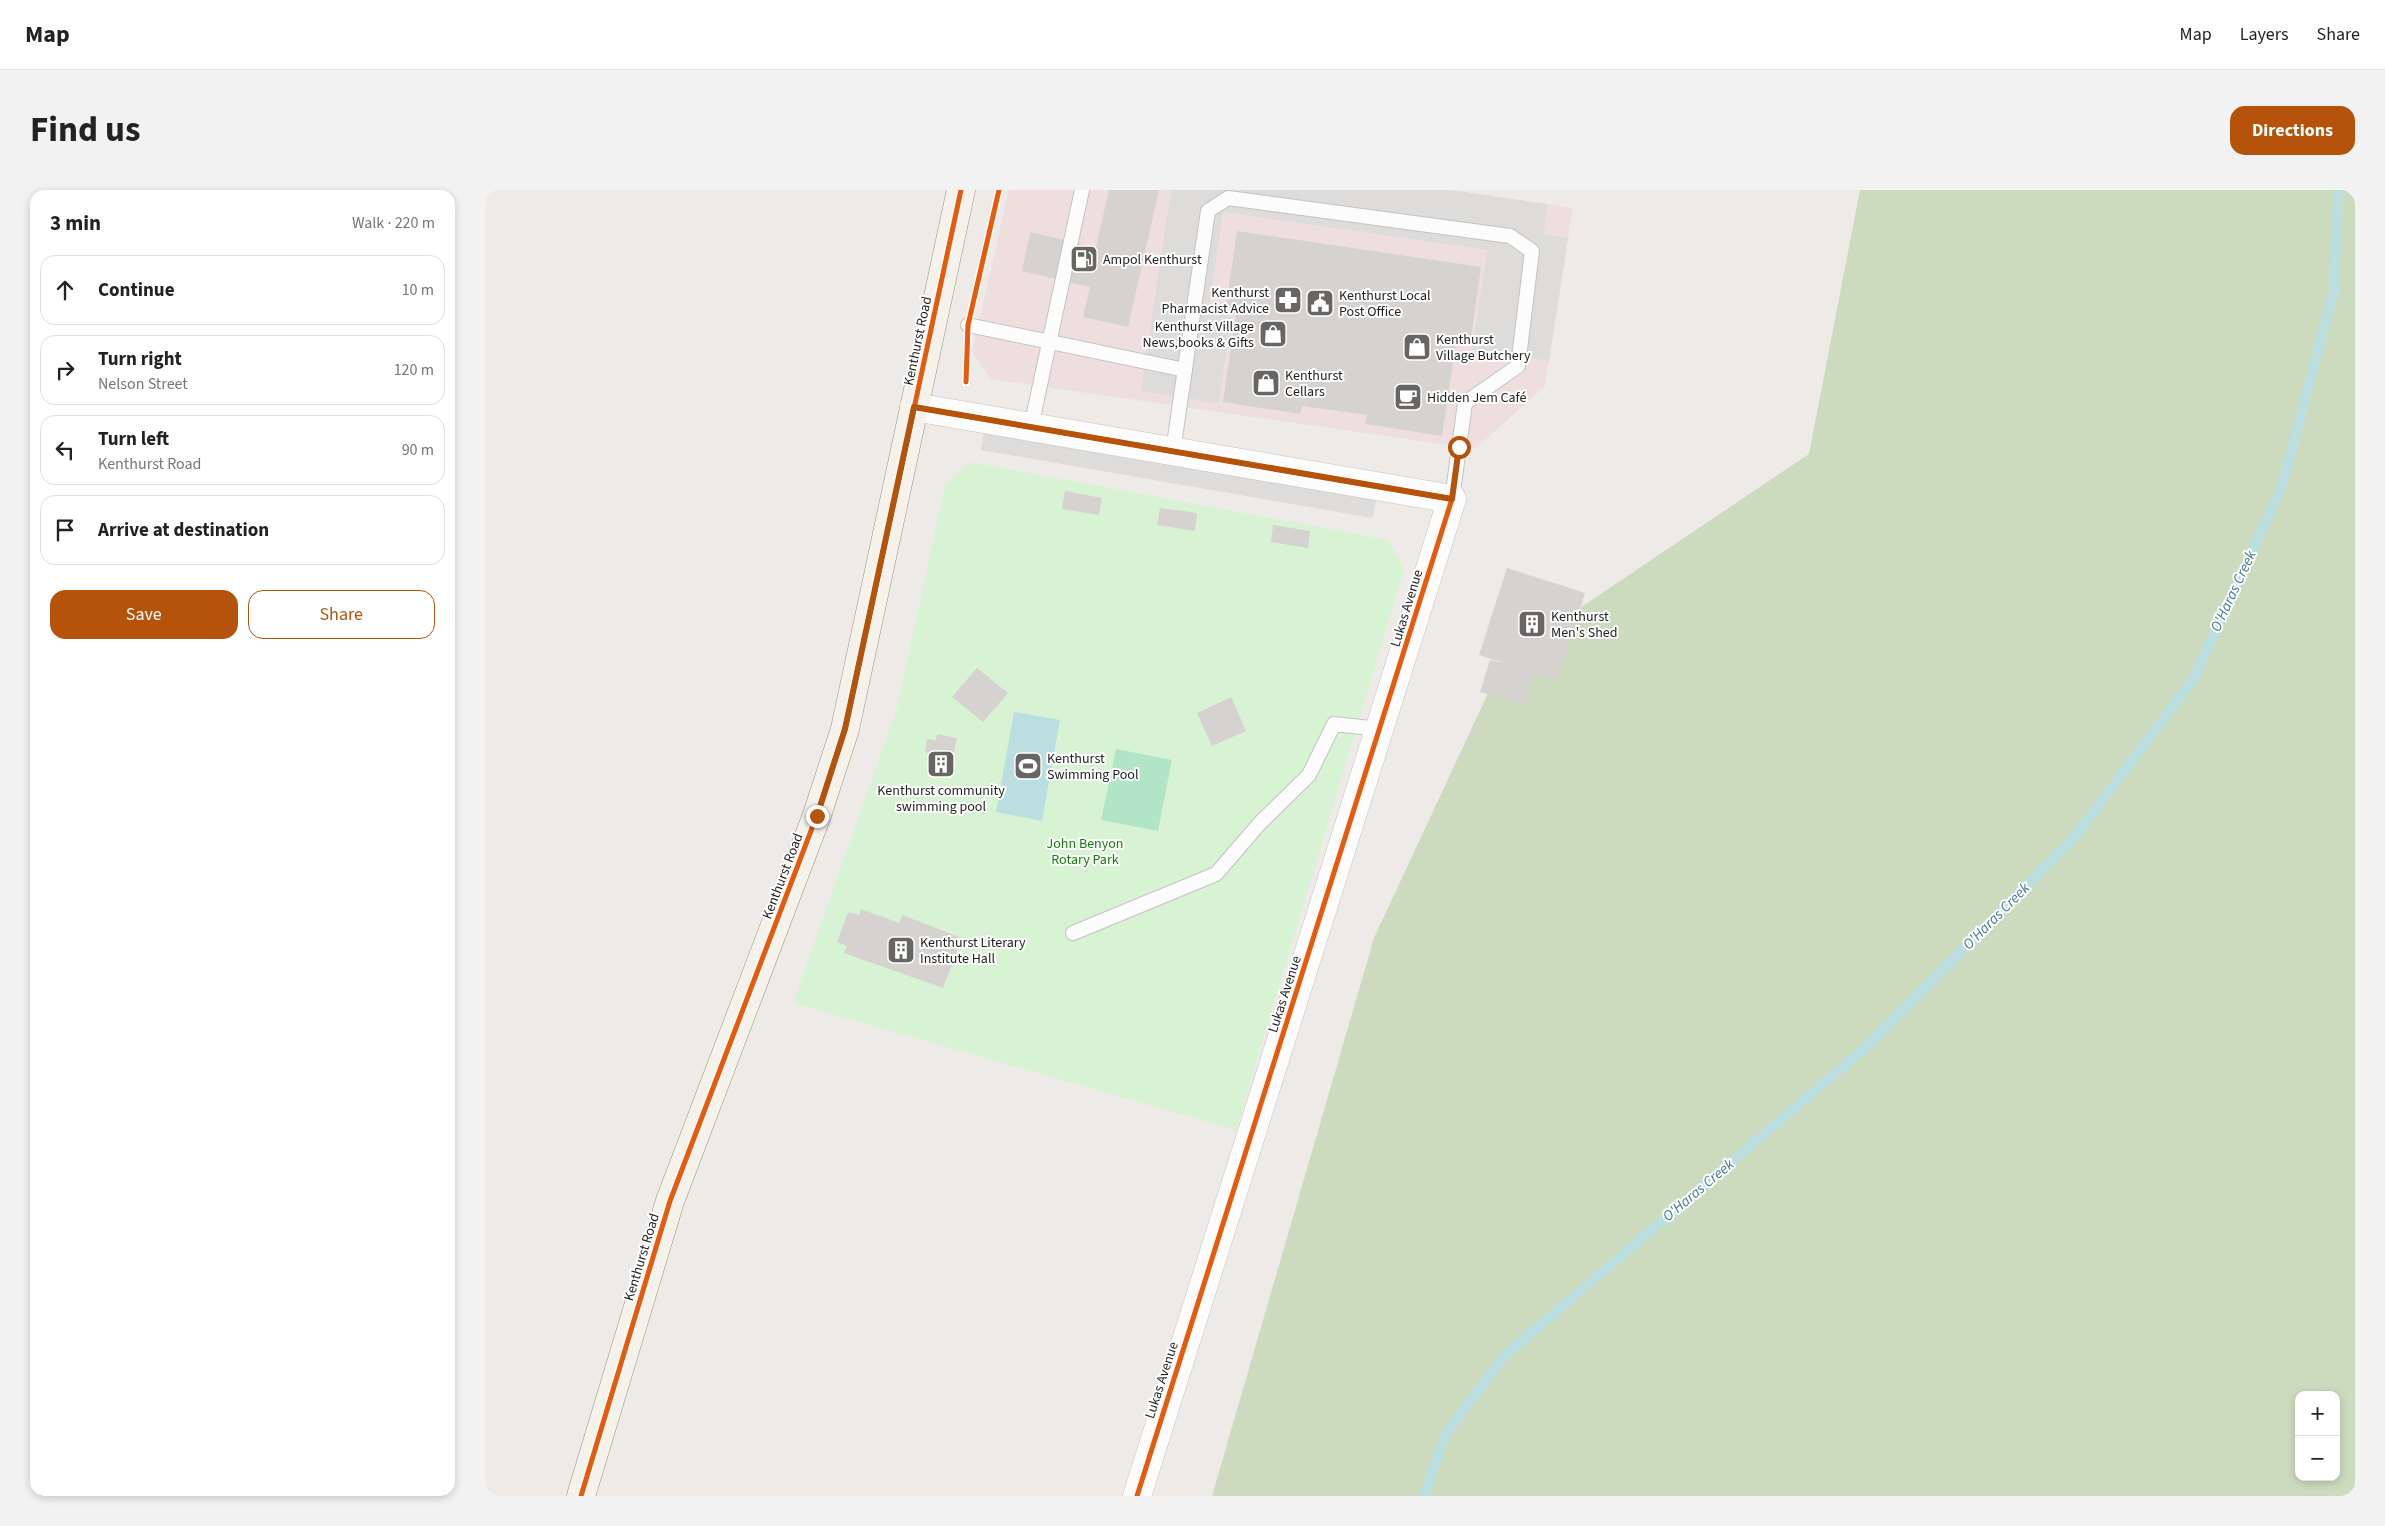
<!DOCTYPE html>
<html lang="en">
<head>
<meta charset="utf-8">
<style>
	body { margin:0; font-family:"Source Sans 3",sans-serif; background:#f2f2f2; color:#222 }
	.controls { position:absolute; right:15px; bottom:15px; display:grid; overflow:hidden; border-radius:10px; box-shadow:0 2px 8px #0003 }
	.controls button { width:45px; height:45px; display:grid; place-items:center; padding:0; border:0; border-bottom:1px solid #e0e0e0; background:#fff; color:#222; font:25px sans-serif }
	.stop { position:absolute; width:15px; height:15px; margin:-11px; border:4px solid #b45309; border-radius:50%; background:#fff }
	.stop.end { background:#b45309; border-color:#fff; box-shadow:0 1px 5px #0008 }
	.list { margin:0; padding:0; list-style:none }
	h2 { display:flex; justify-content:space-between; align-items:center; height:65px; margin:0; padding:0 20px; font-size:21px }
	h2 small { font-size:16px; font-weight:400; color:#767676 }
	.list li { display:grid; grid-template-columns:32px 1fr auto; gap:15px; align-items:center; box-sizing:border-box; height:70px; margin:0 10px 10px; padding:0 10px; border:1px solid #e0e0e0; border-radius:15px }
	.list b { display:block; font-size:19px; white-space:nowrap }
	.list p { margin:0; font-size:16px; white-space:nowrap; color:#767676 }
	.list em { font-size:16px; font-style:normal; color:#767676 }
	.actions { display:flex; gap:10px; padding:15px 20px }
	.actions a { flex:1; padding:11px 0; border:1px solid #b45309; border-radius:15px; text-align:center; font-size:18px; color:#b45309 }
	.actions .main { background:#b45309; color:#fff }
	.icon { flex:none; width:28px; height:28px; fill:none; stroke:currentColor; stroke-width:2; stroke-linecap:round; stroke-linejoin:round }
	.map { position:relative; flex:none; width:1870px; height:1306px; overflow:hidden; border-radius:15px }
	header { display:flex; align-items:center; gap:30px; box-sizing:border-box; height:70px; padding:0 25px; background:#fff; border-bottom:1px solid #e0e0e0 }
	header strong { font-size:24px }
	nav { display:flex; gap:28px; margin-inline-start:auto; font-size:18px }
	.intro { display:flex; align-items:center; justify-content:space-between; box-sizing:border-box; height:120px; padding:0 30px }
	h1 { margin:0; font-size:35px }
	.button { padding:12px 22px; border-radius:15px; background:#b45309; color:#fff; font-size:18px; font-weight:700 }
	main { display:flex; gap:30px; padding:0 30px }
	aside { flex:1; background:#fff; border-radius:15px; box-shadow:0 2px 8px #0003 }
	.map>svg:first-child { display:block }
	.commercial { fill:#efdedf }
	.forest { fill:#ccdbbd; fill-rule:evenodd }
	.park { fill:#d8f3d3 }
	.pitch { fill:#b2e4c8 }
	.parking { fill:#dddcdb }
	.water { fill:#bbdee0 }
	.lines { fill:none; stroke-linecap:round; stroke-linejoin:round }
	.stream { stroke:#bbdee0; stroke-width:10 }
	.building { fill:#d5d2d0 }
	.lane-casing { stroke:#c4c3c2; stroke-width:16 }
	.street-casing { stroke:#c4c3c2; stroke-width:29 }
	.secondary-casing { stroke:#98957f; stroke-width:29 }
	.lane { stroke:#fcfcfc; stroke-width:14 }
	.street { stroke:#fcfcfc; stroke-width:28 }
	.secondary { stroke:#f4f2eb; stroke-width:28 }
	.cycleway-casing { stroke:#fff; stroke-width:8 }
	.cycleway { stroke:#e8590c; stroke-width:5 }
	.route { stroke:#b45309; stroke-width:6 }
	.labels { text-anchor:middle; stroke-width:4; stroke-linejoin:round; paint-order:stroke }
	.poi-label { font-size:14px; fill:#1f1f1f; stroke:#fff; text-anchor:start }
	.street-label { font-size:14px; fill:#1f1f1f; stroke:#fff }
	.park-label { font-size:14px; fill:#137f0b; stroke:#fff }
	.water-label { font-size:15px; font-style:italic; fill:#417a97; stroke:#fff }
</style>
</head>
<body>
<header>
<strong>Map</strong>
<nav><a>Map</a><a>Layers</a><a>Share</a></nav>
</header>
<div class="intro"><h1>Find us</h1><a class="button">Directions</a></div>
<main>
<aside>
<h2>3 min<small>Walk · 220 m</small></h2>
<ul class="list">
<li><svg class="icon" aria-label="ahead" viewBox="0 0 24 24"><path d="M12 20V5M6 11l6-6 6 6"/></svg><div><b>Continue</b></div><em>10 m</em></li>
<li><svg class="icon" aria-label="right" viewBox="0 0 24 24"><path d="M7 20v-9h11M14 6l5 5-5 5"/></svg><div><b>Turn right</b><p>Nelson Street</p></div><em>120 m</em></li>
<li><svg class="icon" aria-label="left" viewBox="0 0 24 24"><path d="M17 20v-9H6M10 6l-5 5 5 5"/></svg><div><b>Turn left</b><p>Kenthurst Road</p></div><em>90 m</em></li>
<li><svg class="icon" aria-label="arrive" viewBox="0 0 24 24"><path d="M6 21V4h12l-3 4 3 4H6"/></svg><div><b>Arrive at destination</b></div></li>
</ul>
<div class="actions"><a class="main">Save</a><a>Share</a></div>
</aside>
<div class="map">
<svg width="1870" height="1306" viewBox="0 0 1870 1306">
	<rect width="100%" height="100%" fill="#edeae8"/>
	<path class="commercial" d="M524 0H965L1088 18 1060 196 990 259 506 189 487 162Z"/>
	<path class="forest" d="M1375 0H1870V1306H727L889 748 1019 469 1324 264ZM1814 1205H1851V1287H1814Z"/>
	<path class="park" d="M485 272 904 350 919 380 751 940 308 813 412 518 460 295Z"/>
	<path class="pitch" d="M631 559 687 570 673 641 616 630Z"/>
	<g class="parking">
		<path d="M686 0H965L1062 14 1059 44 1083 48 1064 171 987 159 1002 60 738 22 724 118 747 122 734 213 656 201Z"/>
		<path d="M499 241 891 309 888 328 496 260Z"/>
	</g>
	<path class="water" d="M529 522 575 530 557 631 511 622Z"/>
	<g class="lines">
		<path class="stream" d="M939 1306 960 1245 1019 1166 1380 858 1589 648 1708 490 1797 296 1849 101 1853 0"/>
	</g>
	<g class="building">
		<path d="M624 0H674L643 137 598 127 605 97 537 81 545 42 611 57Z"/>
		<path d="M752 41 996 77 985 155 971 153 957 246 880 234 882 225 817 216 815 224 738 212 752 118 741 116Z"/>
		<path d="M580 301 617 308 614 325 577 319Z"/>
		<path d="M675 318 712 323 710 341 672 335Z"/>
		<path d="M788 335 825 341 823 358 786 352Z"/>
		<path d="M1022 378 1100 403 1072 490 1049 483 1040 515 995 502 1005 470 1023 474 994 465Z"/>
		<path d="M492 478 523 503 498 532 467 507Z"/>
		<path d="M746 507 761 541 727 556 712 523Z"/>
		<path d="M452 544 472 548 463 588 444 584 448 564 440 562 442 549 451 550Z"/>
		<path d="M376 719 414 733 417 725 477 748 458 798 359 763 362 756 352 752 363 722 374 725Z"/>
	</g>
	<g class="lines">
		<defs>
			<g id="lane">
				<path d="M483 135 700 180"/>
				<path d="M546 237 597 0"/>
				<path d="M688 261 723 21 743 8 1025 46 1047 61 1033 176 980 213 967 309"/>
				<path d="M588 743 731 684 775 633 824 585 849 534 894 539"/>
			</g>
			<path id="street" d="M429 217 967 309 652 1306"/>
			<path id="secondary" d="M96 1306 185 1011 332 625 360 539 476 0"/>
		</defs>
		<use href="#lane" class="lane-casing"/>
		<use href="#street" class="street-casing"/>
		<use href="#secondary" class="secondary-casing"/>
		<use href="#lane" class="lane"/>
		<use href="#street" class="street"/>
		<use href="#secondary" class="secondary"/>
		<defs>
			<g id="cycleway">
				<path d="M481 192 483 135 514 0"/>
				<path d="M429 217 967 309 652 1306"/>
				<path d="M96 1306 185 1011 332 625 360 539 476 0"/>
			</g>
		</defs>
		<use href="#cycleway" class="cycleway-casing"/>
		<use href="#cycleway" class="cycleway"/>
	</g>
	<g class="lines">
		<path class="route" d="M332 626 360 539 429 217 967 309 974 257"/>
	</g>
	<defs>
		<symbol id="fuel-square" viewBox="-11 -11 22 22"><rect x="-9" y="-9" width="18" height="18" rx="4" fill="#676665" stroke="#fff"/><path d="M-5.5-6h7V0h2V4h1.3V-2.5L3-4.5l.8-.8L6-3V5H2.5V1h-1V6h-7ZM-4.2-4.7v3.2H.2V-4.7Z" fill="#fff"/></symbol>
		<symbol id="pharmacy-square" viewBox="-11 -11 22 22"><rect x="-9" y="-9" width="18" height="18" rx="4" fill="#676665" stroke="#fff"/><path d="M-2-6h4v4h4v4h-4v4h-4v-4h-4v-4h4Z" fill="#fff"/></symbol>
		<symbol id="civic-square" viewBox="-11 -11 22 22"><rect x="-9" y="-9" width="18" height="18" rx="4" fill="#676665" stroke="#fff"/><path d="M-.6-6.5H3V-4.5H.6V-3L4-1V1h2V6H-6V1h2V-1L-.6-3ZM-1.2 2.5V6h2.4V2.5Z" fill="#fff"/></symbol>
		<symbol id="shop-square" viewBox="-11 -11 22 22"><rect x="-9" y="-9" width="18" height="18" rx="4" fill="#676665" stroke="#fff"/><path d="M-5-2.5h2.3a2.7 3.5 0 0 1 5.4 0H5L5.5 6h-11ZM-1.5-2.5h3a1.5 2.3 0 0 0-3 0Z" fill="#fff"/></symbol>
		<symbol id="cafe-square" viewBox="-11 -11 22 22"><rect x="-9" y="-9" width="18" height="18" rx="4" fill="#676665" stroke="#fff"/><path d="M-5.5-4.5H6V0H3Q3 3.5 0 3.5H-2.5Q-5.5 3.5-5.5 0ZM3-3.2v2h1.7v-2ZM-6 4.5H4V6H-6Z" fill="#fff"/></symbol>
		<symbol id="building-square" viewBox="-11 -11 22 22"><rect x="-9" y="-9" width="18" height="18" rx="4" fill="#676665" stroke="#fff"/><path d="M-4-6H4V6H1V3H-1V6H-4ZM-2.5-4.3h1.7v1.8h-1.7ZM.8-4.3h1.7v1.8H.8ZM-2.5-1h1.7V.8h-1.7ZM.8-1h1.7V.8H.8Z" fill="#fff"/></symbol>
		<symbol id="stadium-square" viewBox="-11 -11 22 22"><rect x="-9" y="-9" width="18" height="18" rx="4" fill="#676665" stroke="#fff"/><path d="M0-5a6.5 5 0 1 0 0 10a6.5 5 0 1 0 0-10ZM-3.5-1.8h7v3.6h-7Z" fill="#fff"/></symbol>
	</defs>
	<g fill-rule="evenodd">
		<use href="#fuel-square" x="583" y="53" width="32" height="32"/>
		<use href="#pharmacy-square" x="787" y="94" width="32" height="32"/>
		<use href="#civic-square" x="819" y="97" width="32" height="32"/>
		<use href="#shop-square" x="772" y="128" width="32" height="32"/>
		<use href="#shop-square" x="916" y="141" width="32" height="32"/>
		<use href="#shop-square" x="765" y="177" width="32" height="32"/>
		<use href="#cafe-square" x="907" y="191" width="32" height="32"/>
		<use href="#building-square" x="1031" y="418" width="32" height="32"/>
		<use href="#building-square" x="440" y="558" width="32" height="32"/>
		<use href="#stadium-square" x="527" y="560" width="32" height="32"/>
		<use href="#building-square" x="400" y="744" width="32" height="32"/>
	</g>
	<g class="labels">
		<g class="poi-label">
			<text x="618" y="74">Ampol Kenthurst</text>
			<text x="784" y="107" text-anchor="end">Kenthurst<tspan x="784" dy="16">Pharmacist Advice</tspan></text>
			<text x="854" y="110">Kenthurst Local<tspan x="854" dy="16">Post Office</tspan></text>
			<text x="769" y="141" text-anchor="end">Kenthurst Village<tspan x="769" dy="16">News,books &amp; Gifts</tspan></text>
			<text x="951" y="154">Kenthurst<tspan x="951" dy="16">Village Butchery</tspan></text>
			<text x="800" y="190">Kenthurst<tspan x="800" dy="16">Cellars</tspan></text>
			<text x="942" y="212">Hidden Jem Café</text>
			<text x="1066" y="431">Kenthurst<tspan x="1066" dy="16">Men's Shed</tspan></text>
			<text x="562" y="573">Kenthurst<tspan x="562" dy="16">Swimming Pool</tspan></text>
			<text x="456" y="605" text-anchor="middle">Kenthurst community<tspan x="456" dy="16">swimming pool</tspan></text>
			<text x="435" y="757">Kenthurst Literary<tspan x="435" dy="16">Institute Hall</tspan></text>
		</g>
		<g class="street-label">
			<text transform="translate(432 151) rotate(-78)" y="5">Kenthurst Road</text>
			<text transform="translate(921 418) rotate(-73)" y="5">Lukas Avenue</text>
			<text transform="translate(297 686) rotate(-69)" y="5">Kenthurst Road</text>
			<text transform="translate(799 804) rotate(-72)" y="5">Lukas Avenue</text>
			<text transform="translate(156 1067) rotate(-73)" y="5">Kenthurst Road</text>
			<text transform="translate(676 1190) rotate(-72)" y="5">Lukas Avenue</text>
		</g>
		<g class="park-label">
			<text x="600" y="658">John Benyon<tspan x="600" dy="16">Rotary Park</tspan></text>
		</g>
		<g class="water-label">
			<text transform="translate(1748 401) rotate(-65)" y="5">O'Haras Creek</text>
			<text transform="translate(1511 726) rotate(-45)" y="5">O'Haras Creek</text>
			<text transform="translate(1213 1000) rotate(-40)" y="5">O'Haras Creek</text>
		</g>
	</g>
</svg>
<div class="controls">
<button>+</button>
<button>−</button>
</div>
<div class="stop" style="left:974px;top:257px"></div>
<div class="stop end" style="left:332px;top:626px"></div>
</div>
</main>
</body>
</html>
